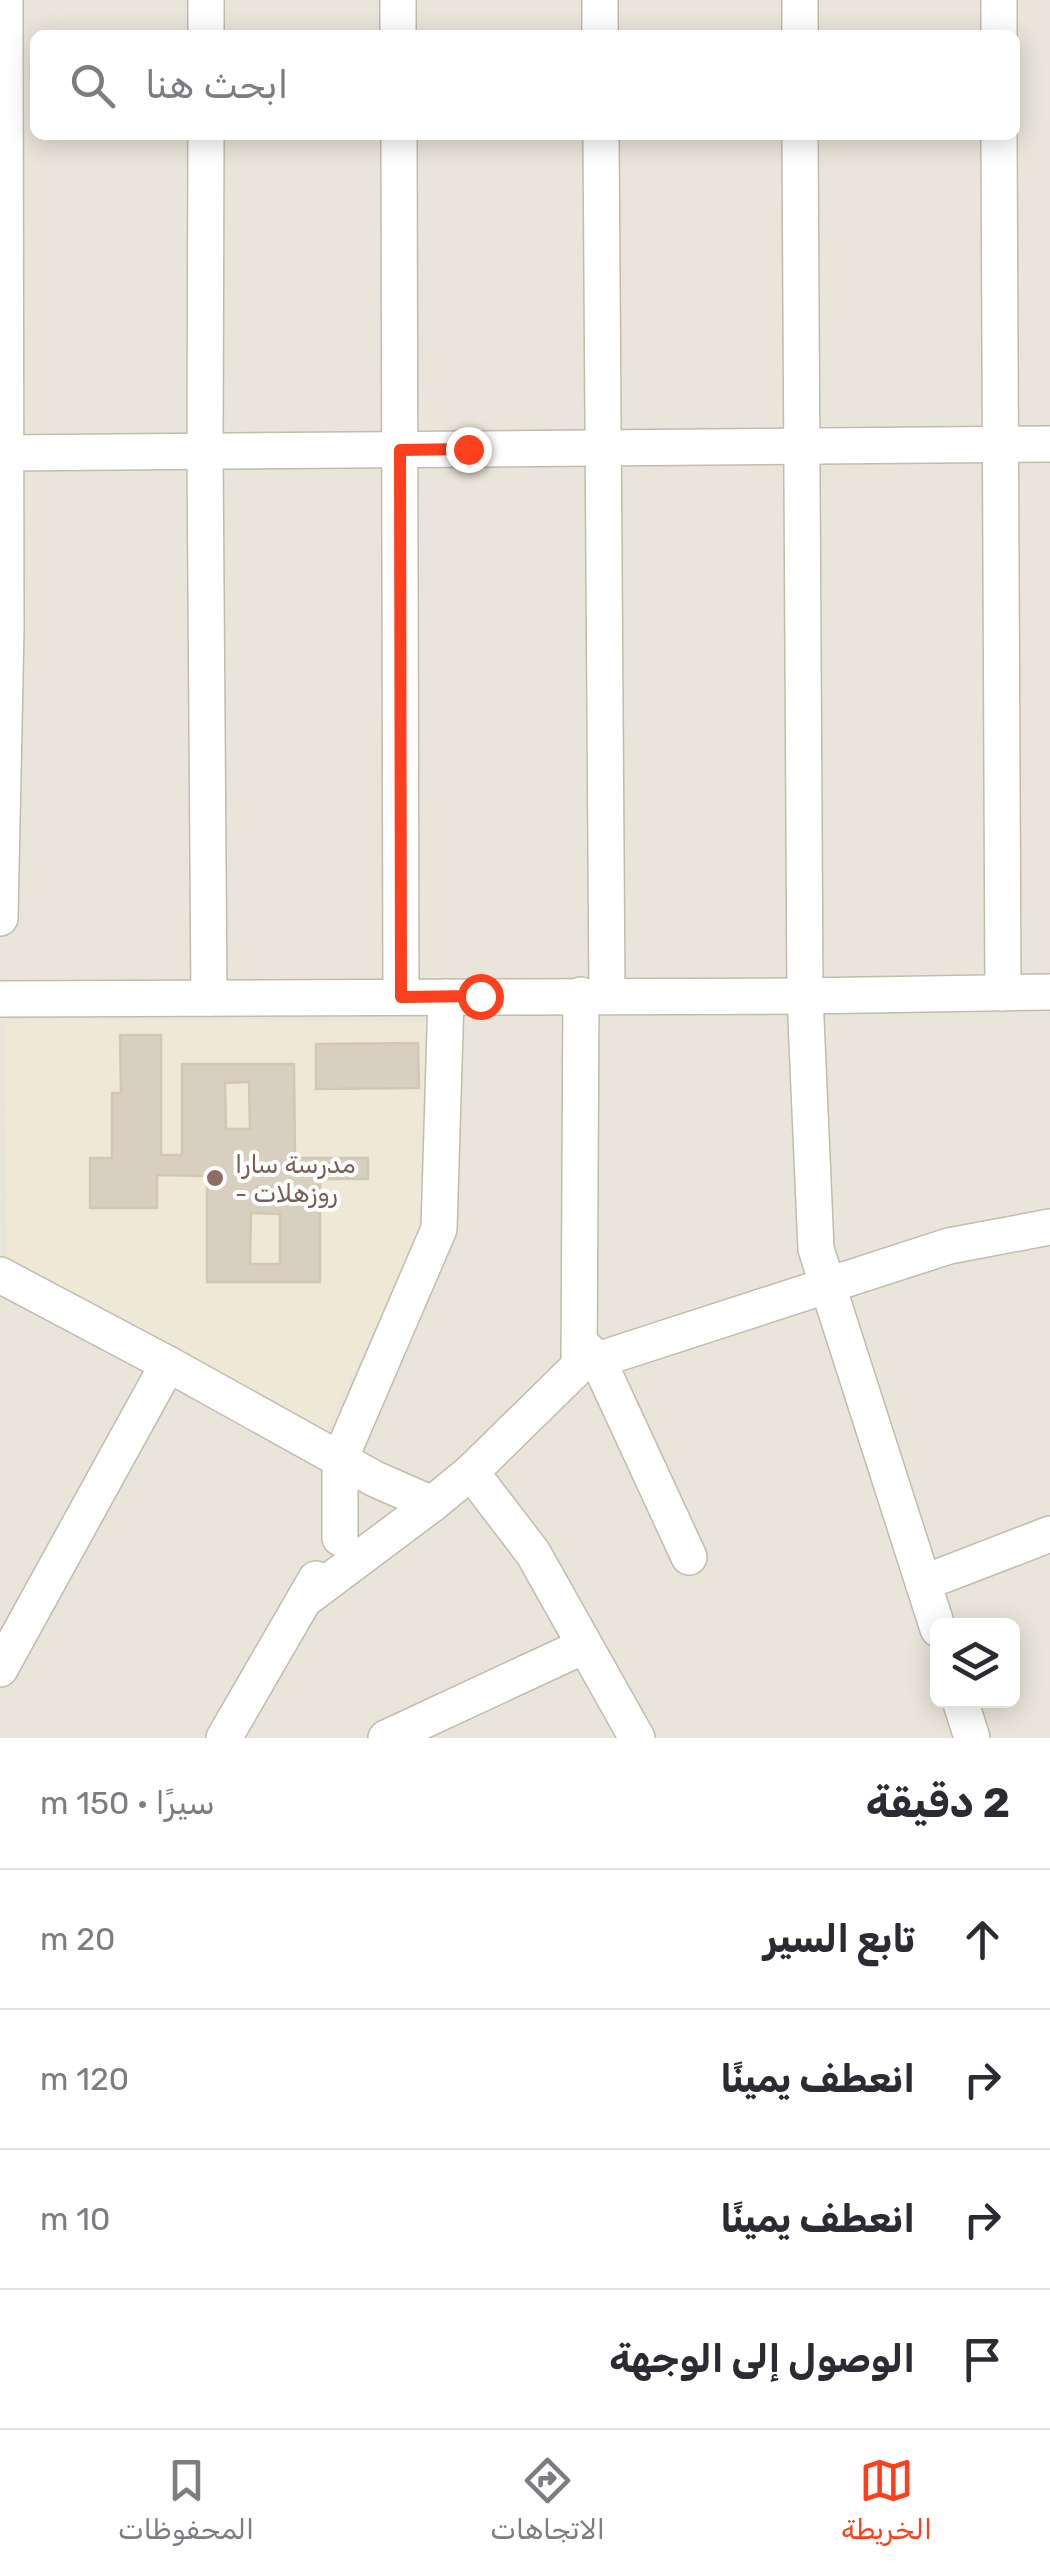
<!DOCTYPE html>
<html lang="ar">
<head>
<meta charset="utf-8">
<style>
	body { margin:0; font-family:Rubik,Cairo,sans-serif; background:#f7f7f7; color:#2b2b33; direction:rtl }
	.controls { position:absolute; right:30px; bottom:30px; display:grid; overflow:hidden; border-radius:15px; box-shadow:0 5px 25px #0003 }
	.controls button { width:90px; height:90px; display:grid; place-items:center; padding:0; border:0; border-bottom:2px solid #e1e1e2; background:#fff; color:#2b2b33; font:50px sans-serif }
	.stop { position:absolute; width:30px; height:30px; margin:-22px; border:8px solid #fc3f1d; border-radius:50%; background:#fff }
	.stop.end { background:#fc3f1d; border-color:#fff; box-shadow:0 2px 10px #0008 }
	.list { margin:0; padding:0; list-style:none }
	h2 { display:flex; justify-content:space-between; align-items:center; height:130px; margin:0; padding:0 40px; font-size:42px }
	h2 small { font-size:32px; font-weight:400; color:#7c7c81 }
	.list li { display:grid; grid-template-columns:65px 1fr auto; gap:30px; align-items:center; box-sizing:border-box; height:140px; padding:0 40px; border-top:2px solid #e1e1e2 }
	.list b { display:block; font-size:38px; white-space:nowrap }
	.list em { font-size:32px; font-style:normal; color:#7c7c81 }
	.icon { flex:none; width:55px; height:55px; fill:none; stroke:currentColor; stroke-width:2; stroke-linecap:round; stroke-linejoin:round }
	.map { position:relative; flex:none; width:1050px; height:1738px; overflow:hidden; direction:ltr }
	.search { position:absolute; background:#fff; box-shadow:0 5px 25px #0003; left:30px; right:30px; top:30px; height:110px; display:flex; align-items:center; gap:25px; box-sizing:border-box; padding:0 35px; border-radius:15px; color:#7c7c81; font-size:38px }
	.sheet { height:690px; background:#fff }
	nav { display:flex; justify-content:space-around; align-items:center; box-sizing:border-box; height:140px; border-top:2px solid #e1e1e2; background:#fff; font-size:28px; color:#7c7c81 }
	nav a { display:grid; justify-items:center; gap:5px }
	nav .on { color:#fc3f1d }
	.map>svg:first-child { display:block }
	.residential { fill:#eae5da; fill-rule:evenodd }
	.education { fill:#efe8d6 }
	.building { fill:#d8cfc1; stroke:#d3c7b4; stroke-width:2.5; fill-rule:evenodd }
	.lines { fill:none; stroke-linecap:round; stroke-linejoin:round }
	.minor-casing { stroke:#c2bbae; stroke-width:38 }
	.minor { stroke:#fff; stroke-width:35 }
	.route { stroke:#fc3f1d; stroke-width:12 }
	.education-dot { fill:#8d6e63; stroke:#fff; stroke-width:4 }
	.labels { text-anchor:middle; stroke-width:8; stroke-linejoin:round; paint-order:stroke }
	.education-label { font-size:25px; fill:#785e54; stroke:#fff; text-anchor:start }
</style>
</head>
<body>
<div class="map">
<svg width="1050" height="1738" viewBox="0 0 1050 1738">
	<rect width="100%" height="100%" fill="#f6f3ec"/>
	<path class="residential" d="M0 0H1050V1738H0ZM35 35H1015V135H35ZM938 1626H1012V1700H938Z"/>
	<path class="education" d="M6 1019 426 1022 433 1114 416 1241 326 1431 7 1256Z"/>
	<g class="building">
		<path d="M120 1035H161V1155H182V1064H294L295 1158H368V1179H320V1282H207V1176L157 1175V1208H90V1158H112V1093H121ZM249 1082 250 1129H226L225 1083ZM251 1213 280 1214V1264H250Z"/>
		<path d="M418 1043 419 1088 316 1089V1044Z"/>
	</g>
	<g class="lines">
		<defs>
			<g id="minor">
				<path d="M398 0V35"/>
				<path d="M600 0V35"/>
				<path d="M800 0V35"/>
				<path d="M999 0V35"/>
				<path d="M206 35V0"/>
				<path d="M206 135 205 452 209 998"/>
				<path d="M399 135 401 997"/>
				<path d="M601 135 607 995"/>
				<path d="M800 135 805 996 816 1249 938 1629"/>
				<path d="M999 135 1003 993"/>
				<path d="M5 453 1050 444"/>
				<path d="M0 918 6 629 5 0"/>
				<path d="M0 999 805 996 1050 992"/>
				<path d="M0 1275 168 1364 375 1479 432 1504"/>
				<path d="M584 1347 598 1360 689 1557"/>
				<path d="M579 1366 581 995"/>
				<path d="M471 1472 533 1553 637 1738"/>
				<path d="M340 1538V1459L439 1229 446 997"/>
				<path d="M923 1583 1050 1534"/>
				<path d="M304 1600 432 1504 471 1472 579 1366 949 1246 1050 1227"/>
				<path d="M0 1669 168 1364"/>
				<path d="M960 1700 972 1738"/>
				<path d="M224 1738 316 1579"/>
				<path d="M386 1738 584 1646"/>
			</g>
		</defs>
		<use href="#minor" class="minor-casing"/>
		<use href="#minor" class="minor"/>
	</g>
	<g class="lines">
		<path class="route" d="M468 449 400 450 401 997 480 996"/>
	</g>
	<circle class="education-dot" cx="215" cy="1178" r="10"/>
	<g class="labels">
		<g class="education-label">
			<text x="235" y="1173">مدرسة سارا<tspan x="235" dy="29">- روزهلات</tspan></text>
		</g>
	</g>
</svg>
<div class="controls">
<button><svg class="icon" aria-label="layers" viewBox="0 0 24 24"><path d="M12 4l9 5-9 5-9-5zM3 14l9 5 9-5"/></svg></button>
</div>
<div class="stop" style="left:480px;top:996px"></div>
<div class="stop end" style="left:468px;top:449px"></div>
<div class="search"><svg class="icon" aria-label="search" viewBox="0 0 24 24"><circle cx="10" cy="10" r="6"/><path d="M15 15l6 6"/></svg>ابحث هنا</div>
</div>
<section class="sheet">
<h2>2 دقيقة<small>سيرًا · 150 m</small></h2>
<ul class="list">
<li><svg class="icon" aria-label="ahead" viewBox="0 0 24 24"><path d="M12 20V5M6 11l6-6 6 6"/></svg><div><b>تابع السير</b></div><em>20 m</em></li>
<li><svg class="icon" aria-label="right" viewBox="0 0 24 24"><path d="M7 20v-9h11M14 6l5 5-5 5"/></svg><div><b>انعطف يمينًا</b></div><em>120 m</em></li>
<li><svg class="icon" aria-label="right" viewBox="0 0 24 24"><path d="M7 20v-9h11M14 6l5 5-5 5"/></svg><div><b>انعطف يمينًا</b></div><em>10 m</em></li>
<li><svg class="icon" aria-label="arrive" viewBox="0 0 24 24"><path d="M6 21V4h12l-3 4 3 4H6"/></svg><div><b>الوصول إلى الوجهة</b></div></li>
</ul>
</section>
<nav>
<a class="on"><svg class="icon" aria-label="map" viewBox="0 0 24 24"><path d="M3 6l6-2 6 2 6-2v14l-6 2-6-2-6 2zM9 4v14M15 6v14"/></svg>الخريطة</a>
<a><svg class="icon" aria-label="directions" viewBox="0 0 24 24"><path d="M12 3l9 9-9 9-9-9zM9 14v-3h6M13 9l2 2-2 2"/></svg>الاتجاهات</a>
<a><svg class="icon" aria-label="saved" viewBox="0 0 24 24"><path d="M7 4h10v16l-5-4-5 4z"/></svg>المحفوظات</a>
</nav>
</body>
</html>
